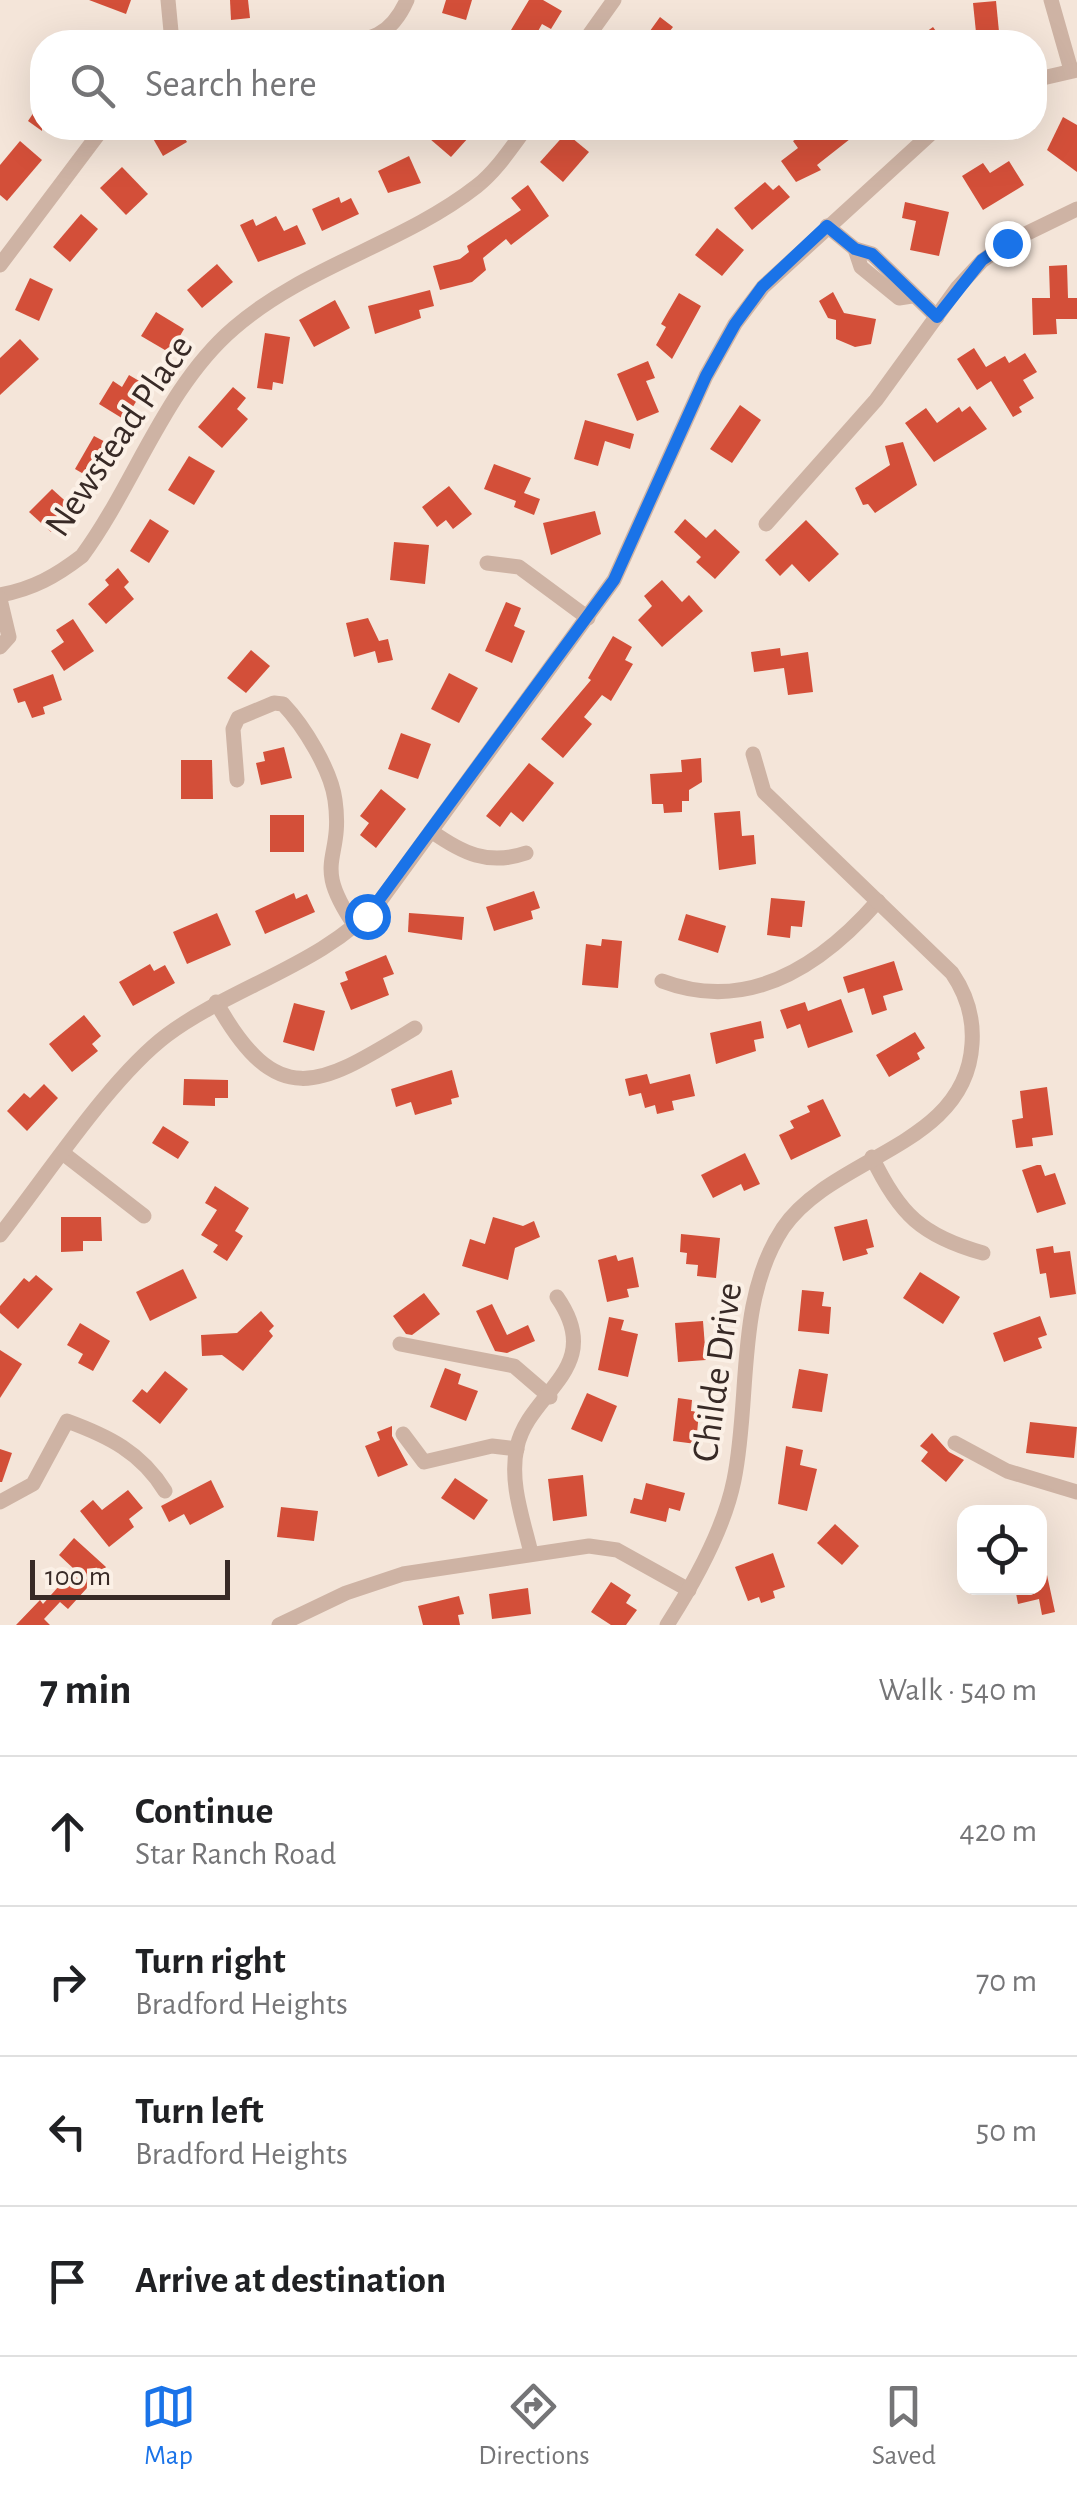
<!DOCTYPE html>
<html lang="en">
<head>
<meta charset="utf-8">
<style>
	body { margin:0; font-family:"Alegreya Sans",sans-serif; background:#f6f6f6; color:#202124 }
	.controls { position:absolute; right:30px; bottom:30px; display:grid; overflow:hidden; border-radius:20px; box-shadow:0 10px 40px #0002 }
	.controls button { width:90px; height:90px; display:grid; place-items:center; padding:0; border:0; border-bottom:2px solid #e0e0e0; background:#fff; color:#202124; font:50px sans-serif }
	.scale { position:absolute; left:30px; bottom:25px; width:200px; box-sizing:border-box; padding-left:10px; border:5px solid #382a26; border-top:0; font-size:28px; line-height:35px; white-space:nowrap; color:#382a26; -webkit-text-stroke:8px #fbf0e6; paint-order:stroke }
	.stop { position:absolute; width:30px; height:30px; margin:-22px; border:8px solid #1a73e8; border-radius:50%; background:#fff }
	.stop.end { background:#1a73e8; border-color:#fff; box-shadow:0 2px 10px #0008 }
	.list { margin:0; padding:0; list-style:none }
	h2 { display:flex; justify-content:space-between; align-items:center; height:130px; margin:0; padding:0 40px; font-size:42px }
	h2 small { font-size:32px; font-weight:400; color:#757577 }
	.list li { display:grid; grid-template-columns:65px 1fr auto; gap:30px; align-items:center; box-sizing:border-box; height:150px; padding:0 40px; border-top:2px solid #e0e0e0 }
	.list b { display:block; font-size:38px; white-space:nowrap }
	.list p { margin:0; font-size:32px; white-space:nowrap; color:#757577 }
	.list em { font-size:32px; font-style:normal; color:#757577 }
	.icon { flex:none; width:55px; height:55px; fill:none; stroke:currentColor; stroke-width:2; stroke-linecap:round; stroke-linejoin:round }
	.map { position:relative; flex:none; width:1077px; height:1625px; overflow:hidden }
	.search { position:absolute; background:#fff; box-shadow:0 10px 40px #0002; left:30px; right:30px; top:30px; height:110px; display:flex; align-items:center; gap:25px; box-sizing:border-box; padding:0 35px; border-radius:40px; color:#757577; font-size:38px }
	.sheet { height:730px; background:#fff }
	nav { display:flex; justify-content:space-around; align-items:center; box-sizing:border-box; height:140px; border-top:2px solid #e0e0e0; background:#fff; font-size:28px; color:#757577 }
	nav a { display:grid; justify-items:center; gap:5px }
	nav .on { color:#1a73e8 }
	.map>svg:first-child { display:block }
	.building { fill:#d34f39 }
	.lines { fill:none; stroke-linecap:round; stroke-linejoin:round }
	.minor { stroke:#ceb3a4; stroke-width:15 }
	.route { stroke:#1a73e8; stroke-width:12 }
	.labels { text-anchor:middle; stroke-width:8; stroke-linejoin:round; paint-order:stroke }
	.street-label { font-size:38px; fill:#382a26; stroke:#fbf0e6 }
</style>
</head>
<body>
<div class="map">
<svg width="1077" height="1625" viewBox="0 0 1077 1625">
	<rect width="100%" height="100%" fill="#f4e5d9"/>
	<g class="building">
		<path d="M89 0H131L126 14Z"/>
		<path d="M230 0H248L250 18 231 20Z"/>
		<path d="M446 0H472L466 20 442 13Z"/>
		<path d="M529 0H543L562 11 551 29 542 24 532 42 511 30Z"/>
		<path d="M996 1 1000 42H977L973 3Z"/>
		<path d="M660 17 673 27 666 36 676 42H642Z"/>
		<path d="M933 27 944 42H912Z"/>
		<path d="M42 100V131L28 121Z"/>
		<path d="M1063 117 1077 125V172L1047 150Z"/>
		<path d="M147 128H178L187 142 163 156Z"/>
		<path d="M440 128H477L451 157 430 139Z"/>
		<path d="M813 128 824 137 837 128H864L817 165 821 170 796 182 781 161 798 148 793 141Z"/>
		<path d="M566 133 589 152 563 182 540 162Z"/>
		<path d="M20 141 42 160 7 201 0 195V165Z"/>
		<path d="M409 156 421 183 388 193 378 171Z"/>
		<path d="M1009 161 1024 185 983 210 962 176 983 163 990 173Z"/>
		<path d="M122 167 148 194 126 215 100 188Z"/>
		<path d="M765 182 773 190 779 185 790 197 752 230 734 208Z"/>
		<path d="M528 185 549 216 511 245 506 239 483 258 486 270 472 282 440 290 433 266 460 259 469 252 467 246 521 210 511 198Z"/>
		<path d="M339 197 341 203 351 198 359 214 322 231 312 209Z"/>
		<path d="M905 202 949 212 939 256 910 250 916 221 902 218Z"/>
		<path d="M81 214 98 229 70 262 53 247Z"/>
		<path d="M276 216 284 231 297 225 306 244 258 262 240 225 253 219 256 226Z"/>
		<path d="M717 228 744 250 722 276 695 255Z"/>
		<path d="M217 264 233 282 202 308 187 290Z"/>
		<path d="M1067 265 1068 298H1077V319H1056L1057 334 1033 335 1032 298H1050L1049 266Z"/>
		<path d="M30 278 53 289 39 321 15 310Z"/>
		<path d="M430 290 434 306 419 310 421 318 375 334 368 306Z"/>
		<path d="M833 292 844 313 876 319 871 344 855 347 836 339V320L828 318 819 301Z"/>
		<path d="M679 293 701 306 672 359 656 345 666 327 661 324Z"/>
		<path d="M335 300 350 328 314 347 299 320Z"/>
		<path d="M156 312 184 329 170 353 141 336Z"/>
		<path d="M265 333 290 337 283 384 273 382 272 390 257 388Z"/>
		<path d="M20 339 39 359 0 395V358Z"/>
		<path d="M974 348 986 367 1005 356 1009 363 1025 353 1037 372 1023 380 1034 398 1019 407 1022 412 1013 417 991 381 977 390 957 359Z"/>
		<path d="M648 361 655 378 646 381 659 412 637 421 617 374Z"/>
		<path d="M129 375 146 385 125 420 99 404 113 381 122 387Z"/>
		<path d="M233 387 246 398 237 409 248 419 222 448 198 427Z"/>
		<path d="M740 405 761 420 732 463 710 449Z"/>
		<path d="M970 406 987 429 934 462 905 423 926 408 937 423 959 407 962 412Z"/>
		<path d="M585 420 634 434 630 449 605 441 598 466 574 459Z"/>
		<path d="M94 436 113 446 94 480 75 469Z"/>
		<path d="M903 442 917 485 875 513 868 504 863 505 855 488 890 465 885 446Z"/>
		<path d="M189 456 215 471 194 505 168 490Z"/>
		<path d="M494 464 531 478 524 493 540 499 534 515 514 507 516 501 484 489Z"/>
		<path d="M449 486 472 514 453 529 446 520 437 527 422 507Z"/>
		<path d="M52 489 72 507 51 532 29 512Z"/>
		<path d="M595 511 601 534 551 555 543 523Z"/>
		<path d="M150 519 169 531 149 563 130 551Z"/>
		<path d="M685 519 706 538 715 529 740 552 715 579 696 562 701 557 674 532Z"/>
		<path d="M806 520 839 554 809 582 792 564 780 576 765 560Z"/>
		<path d="M394 542 429 545 425 584 390 580Z"/>
		<path d="M118 568 129 582 124 587 134 599 106 624 88 604 109 585 105 580Z"/>
		<path d="M662 580 682 602 689 595 703 611 662 647 638 620 652 606 644 596Z"/>
		<path d="M506 602 521 608 514 626 525 631 512 663 485 651Z"/>
		<path d="M368 618 379 641 388 639 393 660 378 663 375 651 354 657 346 623Z"/>
		<path d="M73 619 94 651 64 671 51 651 64 642 56 630Z"/>
		<path d="M613 636 632 647 625 660 633 664 611 701 602 695 584 717 592 724 563 758 541 739 591 680 588 678Z"/>
		<path d="M780 648 781 656 808 652 813 692 788 695 784 668 754 672 751 652Z"/>
		<path d="M251 650 270 666 246 693 227 678Z"/>
		<path d="M449 673 478 688 459 723 431 709Z"/>
		<path d="M53 674 62 700 43 707 45 714 32 718 25 701 18 703 13 689Z"/>
		<path d="M401 733 431 744 418 779 388 769Z"/>
		<path d="M284 747 292 778 261 785 256 763 265 761 263 752Z"/>
		<path d="M701 758 702 782 689 790V801H682V812L664 813 663 804H652L650 774 682 772 681 760Z"/>
		<path d="M181 760H212L213 799H181Z"/>
		<path d="M529 763 554 783 523 822 511 812 500 827 486 816Z"/>
		<path d="M381 789 406 809 376 848 360 835 369 823 360 816Z"/>
		<path d="M740 811 742 836 754 835 756 864 719 870 714 813Z"/>
		<rect x="270" y="815" width="34" height="37"/>
		<path d="M534 891 540 908 531 911 533 919 494 931 486 907Z"/>
		<path d="M294 893 296 899 307 894 315 912 265 934 255 911Z"/>
		<path d="M771 898 805 901 802 927 791 926 790 938 767 935Z"/>
		<path d="M217 913 231 945 187 964 173 932Z"/>
		<path d="M409 913 464 917 462 940 408 932Z"/>
		<path d="M686 914 726 926 718 953 678 940Z"/>
		<path d="M602 939 622 941 618 988 582 985 586 944 601 946Z"/>
		<path d="M386 955 394 974 383 978 389 995 351 1010 340 983 348 980 345 972Z"/>
		<path d="M894 961 903 990 883 996 887 1010 872 1015 864 988 848 993 843 977Z"/>
		<path d="M150 964 154 971 165 965 175 983 133 1006 119 982Z"/>
		<path d="M841 999 853 1032 808 1048 800 1024 787 1029 780 1010 805 1002 808 1011Z"/>
		<path d="M294 1003 325 1011 314 1051 283 1042Z"/>
		<path d="M84 1015 101 1036 92 1044 98 1051 72 1072 49 1044Z"/>
		<path d="M761 1021 764 1038 754 1040 756 1051 716 1064 710 1033Z"/>
		<path d="M915 1032 925 1048 917 1053 920 1059 889 1077 876 1055Z"/>
		<path d="M452 1070 459 1097 451 1099 452 1104 415 1115 411 1102 396 1107 391 1089Z"/>
		<path d="M647 1074 650 1084 690 1074 695 1096 672 1101 674 1110 657 1114 655 1105 645 1108 641 1093 629 1096 625 1079Z"/>
		<path d="M184 1079 228 1080V1098H215V1106L183 1105Z"/>
		<path d="M44 1084 58 1098 27 1131 7 1111 24 1093 30 1098Z"/>
		<path d="M1047 1087 1053 1135 1032 1138 1033 1146 1016 1148 1012 1120 1023 1118 1020 1091Z"/>
		<path d="M823 1099 841 1136 791 1160 779 1135 794 1128 790 1121 810 1112 807 1106Z"/>
		<path d="M163 1126 189 1142 178 1159 152 1143Z"/>
		<path d="M745 1153 760 1184 744 1191 741 1184 713 1198 701 1175Z"/>
		<path d="M1037 1165H1041L1045 1176 1055 1173 1066 1204 1037 1213 1022 1170Z"/>
		<path d="M215 1186 249 1208 235 1231 243 1236 227 1261 213 1252 218 1245 201 1235 217 1210 205 1203Z"/>
		<path d="M61 1217H101L102 1241H83V1251L61 1252Z"/>
		<path d="M493 1217 523 1226 534 1221 540 1237 515 1248 508 1280 462 1266 470 1239 485 1244Z"/>
		<path d="M867 1219 874 1247 866 1249 868 1254 843 1261 834 1227Z"/>
		<path d="M681 1234 720 1238 716 1278 697 1276 698 1265 686 1264 687 1253 680 1252Z"/>
		<path d="M1053 1246 1054 1253 1070 1251 1076 1294 1050 1298 1046 1273 1040 1274 1036 1249Z"/>
		<path d="M616 1255 618 1261 633 1257 639 1287 627 1289 629 1297 607 1302 598 1260Z"/>
		<path d="M183 1269 197 1298 150 1321 136 1292Z"/>
		<path d="M920 1272 960 1297 943 1324 903 1298Z"/>
		<path d="M36 1275 53 1289 18 1329 0 1313V1306L24 1278 29 1282Z"/>
		<path d="M802 1290 824 1292 822 1306 831 1307 829 1334 798 1331Z"/>
		<path d="M424 1293 440 1314 412 1335 406 1334 393 1316Z"/>
		<path d="M492 1304 507 1335 528 1325 535 1341 507 1353 495 1351 476 1311Z"/>
		<path d="M261 1311 274 1326 269 1331 273 1336 243 1371 222 1355 202 1356 201 1335 237 1333Z"/>
		<path d="M1040 1316 1047 1335 1038 1338 1042 1348 1004 1362 993 1333Z"/>
		<path d="M609 1317 624 1320 621 1330 638 1334 628 1377 598 1370Z"/>
		<path d="M703 1321 706 1360 678 1362 675 1323Z"/>
		<path d="M80 1323 110 1341 93 1371 78 1363 83 1354 67 1345Z"/>
		<path d="M0 1350 22 1364 0 1398Z"/>
		<path d="M445 1368 461 1374 458 1384 478 1391 466 1421 430 1407Z"/>
		<path d="M799 1369 828 1374 822 1412 792 1408Z"/>
		<path d="M165 1371 188 1389 160 1424 132 1401 142 1389 147 1393Z"/>
		<path d="M587 1393 617 1406 602 1442 571 1429Z"/>
		<path d="M678 1398 692 1400 691 1411 699 1412 696 1444 673 1441Z"/>
		<path d="M1030 1422 1077 1427 1074 1458 1026 1453Z"/>
		<path d="M392 1426V1436L408 1465 378 1477 365 1446 380 1440 377 1432Z"/>
		<path d="M932 1433 949 1452 964 1460 946 1482 921 1461 928 1452 920 1446Z"/>
		<path d="M786 1446 803 1450 800 1465 817 1469 807 1511 778 1504Z"/>
		<path d="M0 1449 12 1453 2 1482H0Z"/>
		<path d="M583 1475 587 1516 553 1521 548 1479Z"/>
		<path d="M455 1478 488 1500 474 1520 441 1498Z"/>
		<path d="M211 1480 224 1507 190 1525 184 1514 169 1522 161 1506Z"/>
		<path d="M646 1483 685 1493 680 1511 669 1508 666 1522 630 1513 634 1498 642 1500Z"/>
		<path d="M128 1490 143 1508 129 1519 134 1527 109 1547 80 1511 93 1500 102 1510Z"/>
		<path d="M281 1507 318 1511 314 1541 277 1537Z"/>
		<path d="M835 1524 859 1546 842 1565 817 1543Z"/>
		<path d="M74 1538 106 1567 68 1609 60 1602 44 1619 50 1625H16L40 1600 43 1604 74 1569 59 1555Z"/>
		<path d="M773 1553 785 1587 773 1591 775 1598 761 1603 759 1597 748 1601 735 1567Z"/>
		<path d="M1040 1561H1044L1055 1612 1042 1615 1039 1599 1018 1604 1015 1588H1040Z"/>
		<path d="M611 1582 631 1595 626 1603 637 1610 626 1625H611L591 1612Z"/>
		<path d="M528 1588 531 1614 492 1619 489 1594Z"/>
		<path d="M459 1596 464 1614 458 1615 460 1625H423L418 1606Z"/>
	</g>
	<g class="lines">
		<g class="minor">
			<path d="M168 0 172 42"/>
			<path d="M1051 0 1071 70"/>
			<path d="M333 42C370 42 391 36 407 0"/>
			<path d="M584 42 614 0"/>
			<path d="M1034 80 1077 70"/>
			<path d="M827 226 855 249 872 254 937 317"/>
			<path d="M855 249 861 267 899 298 912 296"/>
			<path d="M0 265 103 128"/>
			<path d="M766 524 876 400 958 287 982 261 1007 243 1077 209"/>
			<path d="M487 563 519 567 588 618"/>
			<path d="M0 595C33 589 56 576 82 556 135 484 165 387 234 328 305 266 403 244 477 186 497 170 511 148 526 128"/>
			<path d="M0 599 9 637 0 647"/>
			<path d="M237 780 233 729 238 718 274 703 283 704C304 726 331 770 335 800 344 863 310 860 355 926"/>
			<path d="M431 831C462 853 488 866 526 853"/>
			<path d="M662 981C749 1014 822 965 878 901"/>
			<path d="M216 1002C279 1115 322 1084 415 1028"/>
			<path d="M64 1154 144 1216"/>
			<path d="M872 1157C899 1214 922 1236 983 1253"/>
			<path d="M0 1235C46 1177 110 1078 167 1035 233 986 325 964 380 901L614 580 706 376 735 324 763 287 937 128"/>
			<path d="M400 1344 514 1366 550 1397"/>
			<path d="M403 1434 424 1462 492 1446 517 1449"/>
			<path d="M955 1443 1007 1471 1077 1492"/>
			<path d="M0 1502 33 1484 67 1421C108 1436 141 1452 165 1491"/>
			<path d="M531 1553C523 1519 509 1482 517 1447 529 1391 607 1369 557 1297"/>
			<path d="M279 1625 346 1593 403 1574 589 1546 617 1550 689 1590"/>
			<path d="M667 1625C694 1583 724 1530 734 1480 751 1398 735 1301 783 1228 833 1155 966 1147 972 1044 974 1017 967 995 952 973L764 792 753 754"/>
		</g>
	</g>
	<g class="lines">
		<path class="route" d="M367 916 614 580 706 376 735 324 762 287 827 226 855 249 872 254 937 317 982 260 1007 243"/>
	</g>
	<g class="labels">
		<g class="street-label">
			<text transform="translate(118 435) rotate(-56)" y="13">Newstead Place</text>
			<text transform="translate(716 1372) rotate(-82)" y="13">Childe Drive</text>
		</g>
	</g>
</svg>
<div class="controls">
<button><svg class="icon" aria-label="locate" viewBox="0 0 24 24"><circle cx="12" cy="12" r="6"/><path d="M12 2v4M12 18v4M2 12h4M18 12h4"/></svg></button>
</div>
<div class="scale">100 m</div>
<div class="stop" style="left:367px;top:916px"></div>
<div class="stop end" style="left:1007px;top:243px"></div>
<div class="search"><svg class="icon" aria-label="search" viewBox="0 0 24 24"><circle cx="10" cy="10" r="6"/><path d="M15 15l6 6"/></svg>Search here</div>
</div>
<section class="sheet">
<h2>7 min<small>Walk · 540 m</small></h2>
<ul class="list">
<li><svg class="icon" aria-label="ahead" viewBox="0 0 24 24"><path d="M12 20V5M6 11l6-6 6 6"/></svg><div><b>Continue</b><p>Star Ranch Road</p></div><em>420 m</em></li>
<li><svg class="icon" aria-label="right" viewBox="0 0 24 24"><path d="M7 20v-9h11M14 6l5 5-5 5"/></svg><div><b>Turn right</b><p>Bradford Heights</p></div><em>70 m</em></li>
<li><svg class="icon" aria-label="left" viewBox="0 0 24 24"><path d="M17 20v-9H6M10 6l-5 5 5 5"/></svg><div><b>Turn left</b><p>Bradford Heights</p></div><em>50 m</em></li>
<li><svg class="icon" aria-label="arrive" viewBox="0 0 24 24"><path d="M6 21V4h12l-3 4 3 4H6"/></svg><div><b>Arrive at destination</b></div></li>
</ul>
</section>
<nav>
<a class="on"><svg class="icon" aria-label="map" viewBox="0 0 24 24"><path d="M3 6l6-2 6 2 6-2v14l-6 2-6-2-6 2zM9 4v14M15 6v14"/></svg>Map</a>
<a><svg class="icon" aria-label="directions" viewBox="0 0 24 24"><path d="M12 3l9 9-9 9-9-9zM9 14v-3h6M13 9l2 2-2 2"/></svg>Directions</a>
<a><svg class="icon" aria-label="saved" viewBox="0 0 24 24"><path d="M7 4h10v16l-5-4-5 4z"/></svg>Saved</a>
</nav>
</body>
</html>
